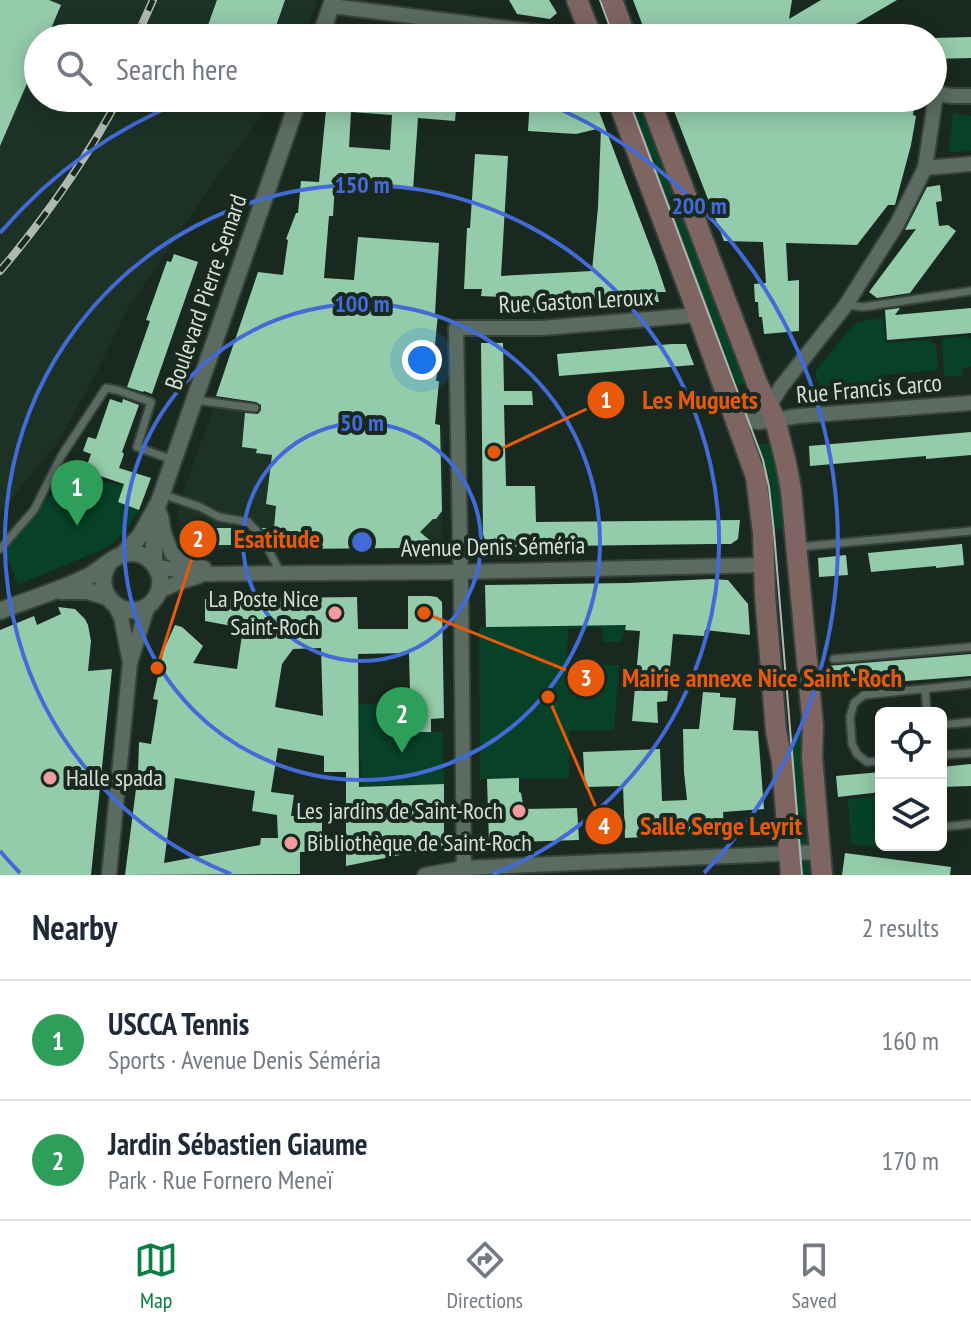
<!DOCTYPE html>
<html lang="en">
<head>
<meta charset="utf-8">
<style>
	body { margin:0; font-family:"PT Sans Narrow",sans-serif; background:#f2f2f3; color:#1f2937 }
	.controls { position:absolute; right:24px; bottom:24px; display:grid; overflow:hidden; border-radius:12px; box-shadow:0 4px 20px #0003 }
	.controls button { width:72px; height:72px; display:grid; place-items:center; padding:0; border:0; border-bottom:2px solid #e0e1e3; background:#fff; color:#1f2937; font:40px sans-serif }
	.you { position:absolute; left:422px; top:360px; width:28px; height:28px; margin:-20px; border:6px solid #fff; border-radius:50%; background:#1a73e8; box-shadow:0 0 0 12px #1a73e833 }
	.badge { display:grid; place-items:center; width:52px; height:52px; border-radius:50%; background:#0b8043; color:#fff; font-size:26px; font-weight:700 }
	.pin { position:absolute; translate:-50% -66px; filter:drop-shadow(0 2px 4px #0008) }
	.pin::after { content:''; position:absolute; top:42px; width:28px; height:24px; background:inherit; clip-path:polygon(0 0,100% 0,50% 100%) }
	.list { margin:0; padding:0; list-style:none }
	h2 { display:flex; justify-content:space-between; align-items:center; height:104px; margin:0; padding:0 32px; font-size:34px }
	h2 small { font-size:26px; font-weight:400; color:#747a83 }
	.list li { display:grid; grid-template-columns:52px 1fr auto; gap:24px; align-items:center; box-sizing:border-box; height:120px; padding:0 32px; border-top:2px solid #e0e1e3 }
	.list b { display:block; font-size:30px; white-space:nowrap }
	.list p { margin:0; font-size:26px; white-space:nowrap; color:#747a83 }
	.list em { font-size:26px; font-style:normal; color:#747a83 }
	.icon { flex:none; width:44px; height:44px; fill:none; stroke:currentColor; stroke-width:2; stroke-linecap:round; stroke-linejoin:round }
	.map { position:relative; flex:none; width:971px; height:875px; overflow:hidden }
	.search { position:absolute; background:#fff; box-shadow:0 4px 20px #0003; left:24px; right:24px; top:24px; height:88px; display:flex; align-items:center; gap:20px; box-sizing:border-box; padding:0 28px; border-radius:44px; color:#747a83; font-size:30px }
	.sheet { height:344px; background:#fff }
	nav { display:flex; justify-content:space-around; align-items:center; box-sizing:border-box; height:112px; border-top:2px solid #e0e1e3; background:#fff; font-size:22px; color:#747a83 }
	nav a { display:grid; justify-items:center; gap:4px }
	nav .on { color:#0b8043 }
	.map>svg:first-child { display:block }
	.built { fill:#1c3226 }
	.green { fill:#064128 }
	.building { fill:#94cbab; fill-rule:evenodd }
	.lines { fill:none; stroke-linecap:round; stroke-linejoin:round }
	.service-casing { stroke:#37423c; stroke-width:11 }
	.minor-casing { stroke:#37423c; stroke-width:18 }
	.tertiary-casing { stroke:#37423c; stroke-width:20 }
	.secondary-casing { stroke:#37423c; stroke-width:24 }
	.service { stroke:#5b6b61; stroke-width:7 }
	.minor { stroke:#5b6b61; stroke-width:14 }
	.tertiary { stroke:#5b6b61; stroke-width:16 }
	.secondary { stroke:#7f6562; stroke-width:20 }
	.tram { stroke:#afb9b3; stroke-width:2 }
	.rail-casing { stroke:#afb9b3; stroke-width:8 }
	.rail { stroke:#1a2920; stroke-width:5; stroke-dasharray:15; stroke-linecap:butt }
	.ring { fill:none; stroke:#426bd8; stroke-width:4 }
	.poi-dot { fill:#f49b9f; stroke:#1a2920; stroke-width:3 }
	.labels { text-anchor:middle; stroke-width:8; stroke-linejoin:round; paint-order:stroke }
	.street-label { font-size:24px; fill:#d6dfd9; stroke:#1a2920 }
	.poi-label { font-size:24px; fill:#d6dfd9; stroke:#1a2920; text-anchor:end }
	.centre { fill:#426bd8; stroke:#1a2920; stroke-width:4 }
	.ring-label { font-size:24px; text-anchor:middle; font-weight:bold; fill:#426bd8; stroke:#1a2920; stroke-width:8; stroke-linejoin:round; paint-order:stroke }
	.leader { fill:none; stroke:#e8590c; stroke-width:3 }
	.callout-dot { fill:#e8590c; stroke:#1a2920; stroke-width:3 }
	.mark-label { font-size:24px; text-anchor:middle; font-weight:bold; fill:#fff }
	.callout-label { font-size:26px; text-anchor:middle; font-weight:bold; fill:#e8590c; stroke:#1a2920; stroke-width:8; stroke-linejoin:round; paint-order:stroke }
</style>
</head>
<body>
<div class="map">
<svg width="971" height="875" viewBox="0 0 971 875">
	<rect width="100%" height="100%" fill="#1a2920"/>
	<g class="built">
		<path d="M0 0H317L303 38H38V98H273L213 183 128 308 98 370 58 442 0 513Z"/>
		<path d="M213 408 444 430 442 539 433 547 216 549 191 542 176 514Z"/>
	</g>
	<g class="green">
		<path d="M624 98H640L748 382 734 387Z"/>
		<path d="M953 113 971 116V151L949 152Z"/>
		<path d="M883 318 886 343 927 340 936 344 938 370 884 375 885 382 827 387 819 385 816 378V371L850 329 858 322Z"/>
		<path d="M966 336 971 339V367L962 368V376L948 377 944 374 942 339Z"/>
		<path d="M771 443 780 477 787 528 769 530 755 446Z"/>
		<path d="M73 461 90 478 123 486 118 502 139 510 126 531 108 547 18 585 4 549 52 492V480Z"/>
		<path d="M626 625 621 642H603L602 627 568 629 567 664 619 665 614 730 569 731V778L480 779 479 627Z"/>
		<path d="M410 703 411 732H443L444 784 361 786 359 704Z"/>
		<path d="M803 734 815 875H799L787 735Z"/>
		<path d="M881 796V818L875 819 878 847 851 844 848 799Z"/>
	</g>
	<g class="building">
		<path d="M0 0H49L61 5 47 38H38V58L0 146Z"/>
		<path d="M217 0H285L272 38H246L208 25Z"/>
		<path d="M509 0H549L557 13 550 19 517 14Z"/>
		<path d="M633 0H792L789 19 821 0H897L832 38H666L654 36 644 29Z"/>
		<path d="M971 37V58L933 59V38Z"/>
		<path d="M320 98H457L455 121 418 118 413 190 346 183 335 184 333 216H329L324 278 354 280 358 237 439 243 435 314H438L434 355 439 356 436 381H439L435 424 440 425 442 511 436 519H433L420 532 432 542H401L402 548 290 549V547H280L262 528H274L276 506 266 504 272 455 256 453 257 449 242 447 245 413 258 414 261 410V405L256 402 216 396 258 272 283 275 288 240 286 239 296 213H298L301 181 319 182 326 110 320 109ZM351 112 392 115 390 150 349 147Z"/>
		<path d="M530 98H594L656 262 666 292H657L659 302 577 306 578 308 529 313V310L516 311 517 298 481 296 482 289H464L467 228H470L475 154 508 156 501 276 592 271 598 207 601 128 576 134 528 131Z"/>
		<path d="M669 98H859L914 107 913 115 916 116 911 145 895 205H888L857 245 786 243 788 281 799 280V331L764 334 762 317H759L758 302H755L754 284 766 283 763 242 724 241Z"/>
		<path d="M940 185 942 201 936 202 939 226 948 225 956 231 910 293 877 298 869 292 916 229 905 230 927 187Z"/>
		<path d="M174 254 198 262 152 394 144 391 143 392 127 387 150 321 146 320 167 261 171 262Z"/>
		<path d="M900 308 895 315 971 308V333L887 340 885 310Z"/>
		<path d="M481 343H503L504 391H532L533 405H504L506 486H535L536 522 740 520 738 539 731 544H711L491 547 485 540 483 534Z"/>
		<path d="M672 344H686L694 365 559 376 557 354Z"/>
		<path d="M110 399 122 403 123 399 139 405 122 452 124 454 119 468 151 478 139 510 118 502 124 484 85 471 91 454 83 451 88 437 96 439Z"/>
		<path d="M971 432V455L926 459V456L810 466 809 446Z"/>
		<path d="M216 528H245L251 535V545H216Z"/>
		<path d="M962 544 964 565 936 568V566L871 572 868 553Z"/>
		<path d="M846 555 848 575 819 577 818 558Z"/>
		<path d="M711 579 728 580 748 604 750 635 705 630 704 636 673 634 667 701 657 702 658 723 632 721 640 631 625 630 626 625 486 627 485 585 628 583Z"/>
		<path d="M408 596H430L437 597 442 602 444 718 431 719V732H411L409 653 358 654 359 787 444 784V846L346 866V772H324V756L278 748 271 792 294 795 291 816 322 815V852H300V874L125 875 138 773 139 742 151 744 158 700 153 699 164 649 175 625 182 627 203 646 193 663 237 669 243 628 205 621V599L357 597 358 629H408ZM321 648 323 716 275 707 282 664 293 649ZM175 778 255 791 252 811 277 815 278 838H261L260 845 164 863Z"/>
		<path d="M58 607 75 609 85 619 88 625 91 641 88 671 112 669 91 875H0V630L34 616 37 625 61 614Z"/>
		<path d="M971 654V676L829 687 827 666Z"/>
		<path d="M703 692 720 693V697L736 698 733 730 758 731 764 809 723 812 724 833 625 838 623 786 585 787 583 752 660 749 662 801 687 800 684 772 683 729H699Z"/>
		<path d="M971 764V786L941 787V767Z"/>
		<path d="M881 772V792L838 797 836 776Z"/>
		<path d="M519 778V792L521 793 524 809 577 808 579 840 489 843 487 779Z"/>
		<path d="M845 853 951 867 950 875H842Z"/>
	</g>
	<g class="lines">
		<defs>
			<g id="service">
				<path d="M848 305 863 307 971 291"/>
				<path d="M195 400 255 408"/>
				<path d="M162 494 200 507 219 517 248 522 262 537 280 572"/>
				<path d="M798 547 971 531"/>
				<path d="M0 549 34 510 62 455 106 388 117 390 151 402 137 447 173 460"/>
				<path d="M834 659 971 647"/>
				<path d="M925 689 927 713"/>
				<path d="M941 725 971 722"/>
				<path d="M941 755 971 753"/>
				<path d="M881 761 867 762 857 754 852 744 850 717 854 703 864 695 971 684"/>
				<path d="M941 827 971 824"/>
			</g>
			<g id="minor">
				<path d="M331 6 586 38"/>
				<path d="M933 93 953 96H971"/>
				<path d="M925 168 971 164"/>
				<path d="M733 411 740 420 759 422 799 416 971 403"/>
				<path d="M759 422 781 387 846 305 897 224 925 168 936 94"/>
				<path d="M161 516 164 533 172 554 191 564 204 568"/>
				<path d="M157 567 204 574 461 572 764 565"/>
				<path d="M158 592 177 583 199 576"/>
				<path d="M115 605 121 617 130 663"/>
				<path d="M109 875 130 663 148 605"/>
				<path d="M425 875 464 868 820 852"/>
				<path d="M464 875 461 591 456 328H542L698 315"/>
			</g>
			<g id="tertiary">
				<path d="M320 38 333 0"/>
				<path d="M123 554 140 536 159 502 299 98"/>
				<path d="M154 564V545L158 512"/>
				<path d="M61 591H88L107 597"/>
				<path d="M0 611C29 599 59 591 87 577 99 571 112 557 124 554 148 547 170 575 156 597 136 629 87 599 109 563"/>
			</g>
			<g id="secondary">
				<path d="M577 0 592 38"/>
				<path d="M612 0 626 38"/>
				<path d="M617 98 691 295 756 477 763 533 765 595 776 731 782 761 791 875"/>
				<path d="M649 98 757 383 775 419 786 463 791 490 813 726 812 757 822 875"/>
			</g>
		</defs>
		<use href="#service" class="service-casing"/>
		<use href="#minor" class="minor-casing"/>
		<use href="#tertiary" class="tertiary-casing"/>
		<use href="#secondary" class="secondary-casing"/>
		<use href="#service" class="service"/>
		<use href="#minor" class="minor"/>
		<use href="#tertiary" class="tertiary"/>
		<use href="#secondary" class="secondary"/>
		<g class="tram">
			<path d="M600 0 614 38"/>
			<path d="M628 98 763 460 769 487 774 532 802 875"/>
		</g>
		<defs>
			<g id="rail">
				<path d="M136 38 153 0"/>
				<path d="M0 271C46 217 85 161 119 98"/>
			</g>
		</defs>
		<use href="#rail" class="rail-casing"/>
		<use href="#rail" class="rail"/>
	</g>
	<g class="ring">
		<circle cx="362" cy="542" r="119"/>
		<circle cx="362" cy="542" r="238"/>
		<path d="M231 874A357 357 0 1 1 493 874"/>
		<path d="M20 873A476 476 0 0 1 0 851M0 233A476 476 0 0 1 188 99M536 99A476 476 0 0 1 704 873"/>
	</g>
	<g class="poi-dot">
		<circle cx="335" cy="613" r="8"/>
		<circle cx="50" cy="778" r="8"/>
		<circle cx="519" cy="811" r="8"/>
		<circle cx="291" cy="843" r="8"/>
	</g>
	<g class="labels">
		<g class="street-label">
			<text transform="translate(206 292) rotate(-71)" y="8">Boulevard Pierre Semard</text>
			<text transform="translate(576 301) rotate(-3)" y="8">Rue Gaston Leroux</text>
			<text transform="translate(869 389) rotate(-5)" y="8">Rue Francis Carco</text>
			<text transform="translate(493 547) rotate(-1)" y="8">Avenue Denis Séméria</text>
		</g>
		<g class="poi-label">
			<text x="319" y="607">La Poste Nice<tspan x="319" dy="28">Saint-Roch</tspan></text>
			<text x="66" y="786" text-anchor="start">Halle spada</text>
			<text x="503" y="819">Les jardins de Saint-Roch</text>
			<text x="307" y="851" text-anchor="start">Bibliothèque de Saint-Roch</text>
		</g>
	</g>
	<circle cx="362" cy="542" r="12" class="centre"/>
	<g class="ring-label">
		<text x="362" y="193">150 m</text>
		<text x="699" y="214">200 m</text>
		<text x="362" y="312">100 m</text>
		<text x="362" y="431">50 m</text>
	</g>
	<path class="leader" d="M494 452L606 400M157 668L198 539M424 613L586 678M548 697L604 826"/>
	<g class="callout-dot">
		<circle cx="494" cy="452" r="8"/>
		<circle cx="157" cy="668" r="8"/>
		<circle cx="424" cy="613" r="8"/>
		<circle cx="548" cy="697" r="8"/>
		<circle cx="606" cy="400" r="20"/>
		<circle cx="198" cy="539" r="20"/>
		<circle cx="586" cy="678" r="20"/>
		<circle cx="604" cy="826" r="20"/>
	</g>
	<g class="mark-label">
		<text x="606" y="408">1</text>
		<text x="198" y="547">2</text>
		<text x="586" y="686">3</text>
		<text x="604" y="834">4</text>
	</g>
	<g class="callout-label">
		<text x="700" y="409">Les Muguets</text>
		<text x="277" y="548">Esatitude</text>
		<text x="762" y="687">Mairie annexe Nice Saint-Roch</text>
		<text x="721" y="835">Salle Serge Leyrit</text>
	</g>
</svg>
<div class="controls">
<button><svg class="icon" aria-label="locate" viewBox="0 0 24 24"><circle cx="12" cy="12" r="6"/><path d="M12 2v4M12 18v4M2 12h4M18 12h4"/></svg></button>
<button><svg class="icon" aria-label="layers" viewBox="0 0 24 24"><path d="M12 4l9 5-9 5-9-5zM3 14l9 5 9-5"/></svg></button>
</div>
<div class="you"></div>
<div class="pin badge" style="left:77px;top:526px;background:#2e9e5b">1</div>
<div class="pin badge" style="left:402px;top:753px;background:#2e9e5b">2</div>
<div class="search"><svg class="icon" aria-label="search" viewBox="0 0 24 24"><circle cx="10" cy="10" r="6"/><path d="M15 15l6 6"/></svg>Search here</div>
</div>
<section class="sheet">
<h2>Nearby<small>2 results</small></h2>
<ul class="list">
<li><span class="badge" style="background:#2e9e5b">1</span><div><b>USCCA Tennis</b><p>Sports · Avenue Denis Séméria</p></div><em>160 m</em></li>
<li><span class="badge" style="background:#2e9e5b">2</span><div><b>Jardin Sébastien Giaume</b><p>Park · Rue Fornero Meneï</p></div><em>170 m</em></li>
</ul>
</section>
<nav>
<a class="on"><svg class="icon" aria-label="map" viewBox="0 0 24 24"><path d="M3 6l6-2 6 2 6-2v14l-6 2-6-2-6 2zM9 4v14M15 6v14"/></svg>Map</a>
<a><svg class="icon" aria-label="directions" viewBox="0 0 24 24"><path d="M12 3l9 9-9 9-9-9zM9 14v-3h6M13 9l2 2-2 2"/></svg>Directions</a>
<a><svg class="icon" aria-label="saved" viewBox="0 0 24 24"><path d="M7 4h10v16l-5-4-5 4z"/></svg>Saved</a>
</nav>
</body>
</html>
